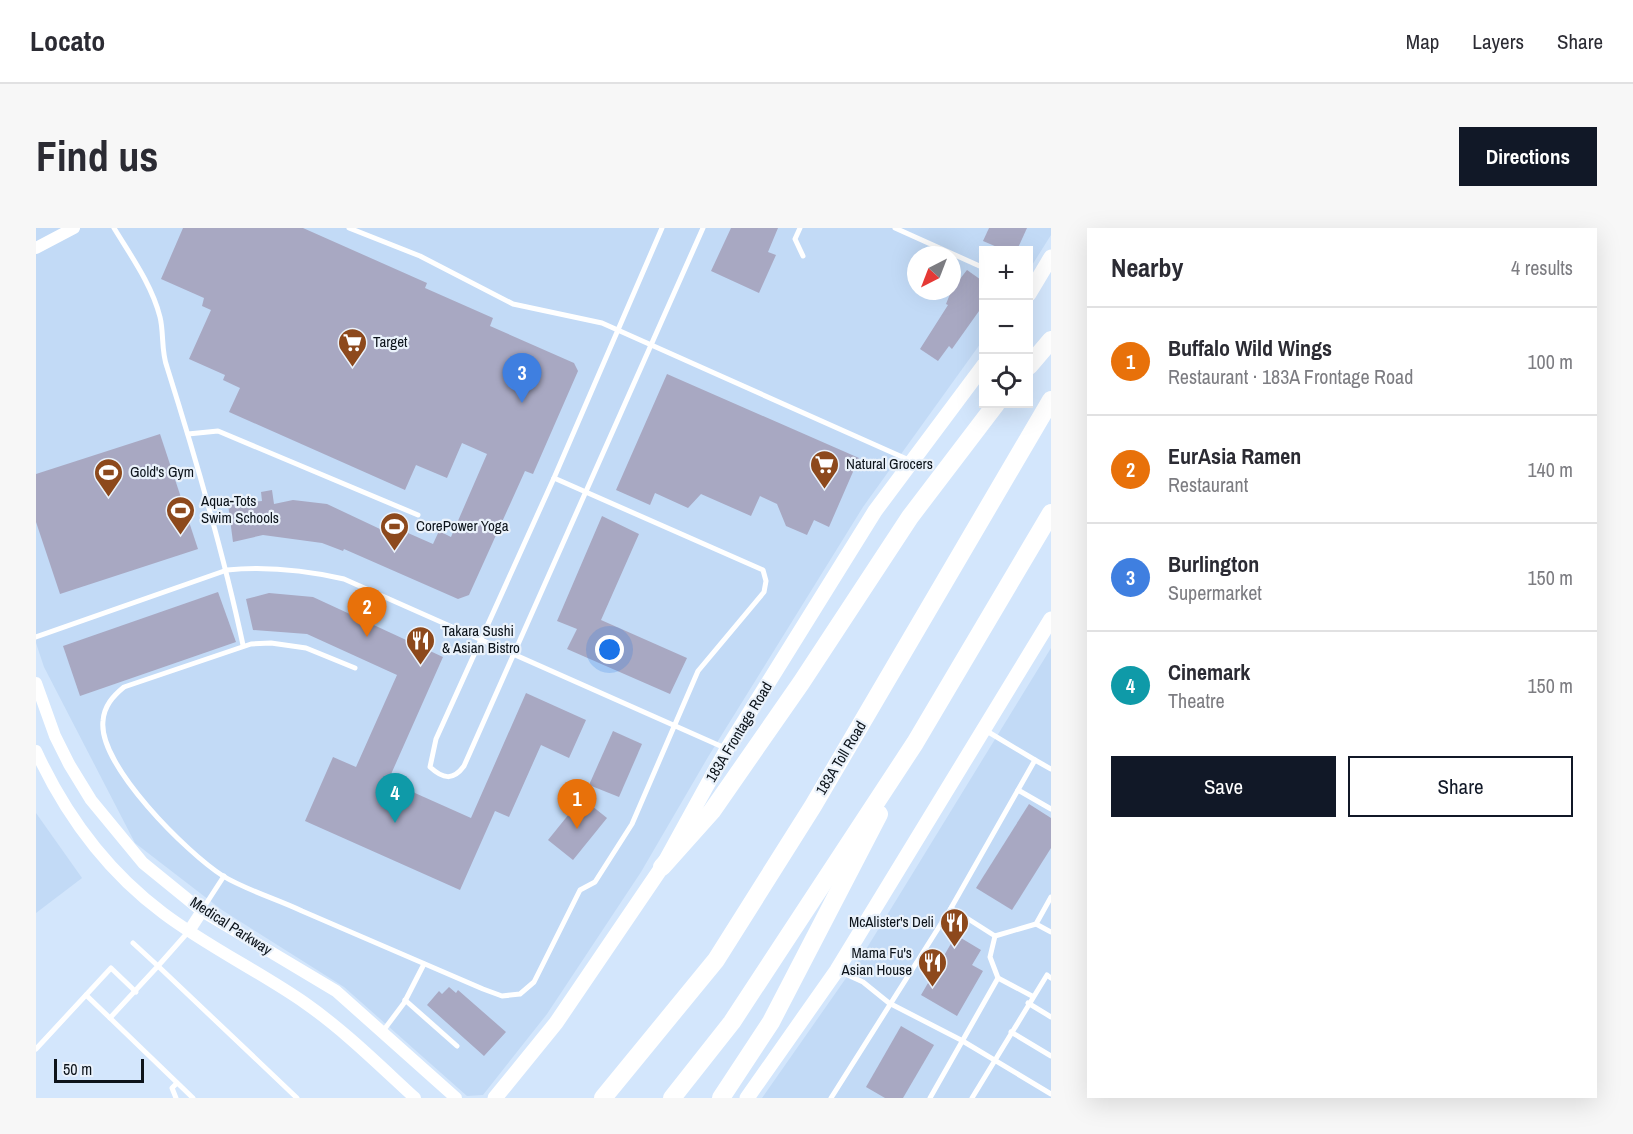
<!DOCTYPE html>
<html lang="en">
<head>
<meta charset="utf-8">
<style>
	body { margin:0; font-family:"Archivo Narrow",sans-serif; background:#f7f7f7; color:#2b2b33 }
	.controls { position:absolute; right:18px; top:18px; display:grid; overflow:hidden; border-radius:0px; box-shadow:0 6px 24px #0002 }
	.controls button { width:54px; height:54px; display:grid; place-items:center; padding:0; border:0; border-bottom:2px solid #e1e1e2; background:#fff; color:#2b2b33; font:30px sans-serif }
	.compass { position:absolute; left:871px; top:18px; width:54px; height:54px; border-radius:50%; background:#fff; box-shadow:0 6px 24px #0002; rotate:222deg }
	.scale { position:absolute; left:18px; bottom:15px; width:90px; box-sizing:border-box; padding-left:6px; border:3px solid #0c131a; border-top:0; font-size:16px; line-height:21px; white-space:nowrap; color:#0c131a; -webkit-text-stroke:4px #eaf2fb; paint-order:stroke }
	.you { position:absolute; left:574px; top:422px; width:21px; height:21px; margin:-15px; border:4px solid #fff; border-radius:50%; background:#1a73e8; box-shadow:0 0 0 9px #1a73e833 }
	.badge { display:grid; place-items:center; width:39px; height:39px; border-radius:50%; background:#111827; color:#fff; font-size:20px; font-weight:700 }
	.pin { position:absolute; translate:-50% -50px; filter:drop-shadow(0 2px 3px #0008) }
	.pin::after { content:''; position:absolute; top:32px; width:21px; height:18px; background:inherit; clip-path:polygon(0 0,100% 0,50% 100%) }
	.list { margin:0; padding:0; list-style:none }
	h2 { display:flex; justify-content:space-between; align-items:center; height:78px; margin:0; padding:0 24px; font-size:26px }
	h2 small { font-size:20px; font-weight:400; color:#7c7c81 }
	.list li { display:grid; grid-template-columns:39px 1fr auto; gap:18px; align-items:center; box-sizing:border-box; height:108px; padding:0 24px; border-top:2px solid #e1e1e2 }
	.list b { display:block; font-size:22px; white-space:nowrap }
	.list p { margin:0; font-size:20px; white-space:nowrap; color:#7c7c81 }
	.list em { font-size:20px; font-style:normal; color:#7c7c81 }
	.actions { display:flex; gap:12px; padding:18px 24px }
	.actions a { flex:1; padding:14px 0; border:2px solid #111827; border-radius:0px; text-align:center; font-size:21px; color:#111827 }
	.actions .main { background:#111827; color:#fff }
	.icon { flex:none; width:33px; height:33px; fill:none; stroke:currentColor; stroke-width:2; stroke-linecap:round; stroke-linejoin:round }
	.map { position:relative; flex:none; width:1015px; height:870px; overflow:hidden; border-radius:0px }
	header { display:flex; align-items:center; gap:36px; box-sizing:border-box; height:84px; padding:0 30px; background:#fff; border-bottom:2px solid #e1e1e2 }
	header strong { font-size:28px }
	nav { display:flex; gap:33px; margin-inline-start:auto; font-size:21px }
	.intro { display:flex; align-items:center; justify-content:space-between; box-sizing:border-box; height:144px; padding:0 36px }
	h1 { margin:0; font-size:42px }
	.button { padding:15px 27px; border-radius:0px; background:#111827; color:#fff; font-size:21px; font-weight:700 }
	main { display:flex; gap:36px; padding:0 36px }
	aside { flex:1; background:#fff; border-radius:0px; box-shadow:0 6px 24px #0002 }
	.map>svg:first-child { display:block }
	.built { fill:#c2daf6; fill-rule:evenodd }
	.building { fill:#a8a8c2 }
	.lines { fill:none; stroke-linecap:round; stroke-linejoin:round }
	.service { stroke:#fff; stroke-width:5 }
	.tertiary { stroke:#fff; stroke-width:12 }
	.secondary { stroke:#fff; stroke-width:15 }
	.motorway { stroke:#fff; stroke-width:18 }
	.labels { text-anchor:middle; stroke-width:4.5; stroke-linejoin:round; paint-order:stroke }
	.poi-label { font-size:15px; fill:#0c131a; stroke:#eaf2fb; text-anchor:start }
	.street-label { font-size:15px; fill:#0c131a; stroke:#eaf2fb }
</style>
</head>
<body>
<header>
<strong>Locato</strong>
<nav><a>Map</a><a>Layers</a><a>Share</a></nav>
</header>
<div class="intro"><h1>Find us</h1><a class="button">Directions</a></div>
<main>
<div class="map">
<svg width="1015" height="870" viewBox="0 0 1015 870">
	<rect width="100%" height="100%" fill="#d3e6fc"/>
	<g class="built">
		<path d="M0 0H1015V7L993 42V22H948L947 112 827 279 672 529 605 644 511 786 447 867 431 868 308 759 186 682 99 615 8 439 0 415ZM880 27H916V63H880Z"/>
		<path d="M1015 420V870H726L829 723Z"/>
		<path d="M0 585 46 650 0 685Z"/>
	</g>
	<g class="building">
		<path d="M147 0H267L391 55 389 60 457 90 454 98 538 135 542 143 497 246 489 243 433 367 422 371 308 321 307 323 286 315 227 307 197 314 192 276 226 273 225 264 236 262 238 276 257 272 291 276 344 301 347 294 397 316 403 303 415 309 451 226 426 215 411 250 380 237 369 262 193 184 204 160 187 152 189 147 153 131 175 82 166 78 168 70 125 51Z"/>
		<path d="M695 0H742L732 24 740 27 723 65 675 43Z"/>
		<path d="M953 0H991L981 22H968L947 13Z"/>
		<path d="M931 42 948 54V76L916 121 913 118 902 133 884 121 912 77 910 76 916 61Z"/>
		<path d="M631 146 823 230 793 299 778 292 771 307 750 298 741 276 724 268 715 288 665 266 652 280 619 265 614 277 580 262Z"/>
		<path d="M124 206 162 321 24 366 0 294V246Z"/>
		<path d="M566 288 603 306 565 392 651 430 634 466 531 421 541 401 521 393Z"/>
		<path d="M182 364 200 414 44 468 27 418Z"/>
		<path d="M233 365 277 369 407 429 352 553 435 590 490 465 550 492 533 530 505 517 473 589 459 583 424 662 269 593 297 529 320 539 361 447 271 406 217 402 210 371Z"/>
		<path d="M577 503 606 516 583 569 553 557Z"/>
		<path d="M546 570 571 590 537 632 512 612Z"/>
		<path d="M993 576 1015 590V620L976 682 940 660Z"/>
		<path d="M920 707 945 722 936 737 947 743 921 788 885 767Z"/>
		<path d="M413 759 420 765 422 762 470 804 448 828 391 777 403 763 406 766Z"/>
		<path d="M865 798 898 817 867 870H849L830 859Z"/>
	</g>
	<g class="lines">
		<g class="service">
			<path d="M78 0C95 28 116 57 124 89 128 105 125 123 131 139 160 231 187 323 207 417"/>
			<path d="M313 0 384 28 477 76 566 95 873 232"/>
			<path d="M626 0 518 250 400 511 394 539C407 551 417 553 428 538L667 0"/>
			<path d="M764 0 759 11 767 28"/>
			<path d="M859 0 948 40"/>
			<path d="M152 206 182 203 382 287"/>
			<path d="M0 409 191 342C231 338 268 342 308 351L689 520"/>
			<path d="M319 440 270 420 235 415 215 416 88 459C77 468 68 478 67 493 62 537 151 625 187 648 210 662 241 671 266 683 326 709 386 735 447 761L466 768 484 766 498 754 544 662 559 654 596 596 662 443 728 364 730 353 727 342 518 250"/>
			<path d="M999 532 1015 541"/>
			<path d="M982 562 1015 581"/>
			<path d="M915 680 959 708"/>
			<path d="M166 682 188 648"/>
			<path d="M1000 696 1015 704"/>
			<path d="M153 703 122 738 261 870"/>
			<path d="M803 743 827 754 853 775 925 812 1015 866"/>
			<path d="M962 750 996 768"/>
			<path d="M50 767 75 740 100 764"/>
			<path d="M369 772 421 818"/>
			<path d="M992 775 1015 789"/>
			<path d="M74 790 157 870"/>
			<path d="M347 803 368 775 388 736"/>
			<path d="M975 804 1015 828"/>
			<path d="M0 821 50 767 74 790 122 738 97 715"/>
			<path d="M140 870 136 860 141 855"/>
			<path d="M795 870 915 680 999 532 949 502"/>
			<path d="M894 870 962 750 954 729 959 708 1000 696 1015 669"/>
			<path d="M936 870 1011 747 1015 750"/>
		</g>
		<g class="tertiary">
			<path d="M0 20 38 0"/>
			<path d="M0 455 19 508 33 536 55 572 107 635 166 683 300 763 420 870"/>
			<path d="M0 523C29 586 71 643 127 685 172 719 223 743 269 775 309 803 344 838 379 870"/>
			<path d="M153 703 166 683"/>
		</g>
		<g class="secondary">
			<path d="M993 66 1015 29"/>
			<path d="M459 870 520 795 626 639 691 521 839 283 948 137"/>
			<path d="M711 870 801 742 1015 391"/>
		</g>
		<g class="motorway">
			<path d="M993 138 1015 112"/>
			<path d="M626 639 676 583 765 455 874 289 960 176"/>
			<path d="M567 870 680 732 777 578 1015 172"/>
			<path d="M636 870 696 794 879 515 1015 285"/>
			<path d="M685 870 735 794 843 586"/>
		</g>
	</g>
	<defs>
		<symbol id="supermarket-pin" viewBox="-11 -11 22 30"><path d="M0 17L-7.5 6A9.5 9.5 0 1 1 7.5 6Z" fill="#8d491c" stroke="#eaf2fb"/><path d="M-6-5.5h2.5l.6 2H6L4.5 2H-2.5L-4.4-4H-6ZM-1.5 3.2a1.3 1.3 0 1 0 .1 0ZM3 3.2a1.3 1.3 0 1 0 .1 0Z" fill="#fff"/></symbol>
		<symbol id="stadium-pin" viewBox="-11 -11 22 30"><path d="M0 17L-7.5 6A9.5 9.5 0 1 1 7.5 6Z" fill="#8d491c" stroke="#eaf2fb"/><path d="M0-5a6.5 5 0 1 0 0 10a6.5 5 0 1 0 0-10ZM-3.5-1.8h7v3.6h-7Z" fill="#fff"/></symbol>
		<symbol id="restaurant-pin" viewBox="-11 -11 22 30"><path d="M0 17L-7.5 6A9.5 9.5 0 1 1 7.5 6Z" fill="#8d491c" stroke="#eaf2fb"/><path d="M-5-6h1v4h1v-4h1v4h1v-4h1v5L-1.5 .5V6h-2V.5L-5-1ZM5-6V6H3V1.5H1.5Q1.5-4 5-6Z" fill="#fff"/></symbol>
	</defs>
	<g fill-rule="evenodd">
		<use href="#supermarket-pin" x="300" y="98" width="33" height="45"/>
		<use href="#supermarket-pin" x="772" y="220" width="33" height="45"/>
		<use href="#stadium-pin" x="56" y="228" width="33" height="45"/>
		<use href="#stadium-pin" x="128" y="266" width="33" height="45"/>
		<use href="#stadium-pin" x="342" y="282" width="33" height="45"/>
		<use href="#restaurant-pin" x="368" y="396" width="33" height="45"/>
		<use href="#restaurant-pin" x="902" y="678" width="33" height="45"/>
		<use href="#restaurant-pin" x="880" y="718" width="33" height="45"/>
	</g>
	<g class="labels">
		<g class="poi-label">
			<text x="337" y="119">Target</text>
			<text x="810" y="241">Natural Grocers</text>
			<text x="94" y="249">Gold's Gym</text>
			<text x="165" y="278">Aqua-Tots<tspan x="165" dy="17">Swim Schools</tspan></text>
			<text x="380" y="303">CorePower Yoga</text>
			<text x="406" y="408">Takara Sushi<tspan x="406" dy="17">&amp; Asian Bistro</tspan></text>
			<text x="898" y="699" text-anchor="end">McAlister's Deli</text>
			<text x="876" y="730" text-anchor="end">Mama Fu's<tspan x="876" dy="17">Asian House</tspan></text>
		</g>
		<g class="street-label">
			<text transform="translate(703 504) rotate(-59)" y="5">183A Frontage Road</text>
			<text transform="translate(805 530) rotate(-59)" y="5">183A Toll Road</text>
			<text transform="translate(195 698) rotate(33)" y="5">Medical Parkway</text>
		</g>
	</g>
</svg>
<div class="controls">
<button>+</button>
<button>−</button>
<button><svg class="icon" aria-label="locate" viewBox="0 0 24 24"><circle cx="12" cy="12" r="6"/><path d="M12 2v4M12 18v4M2 12h4M18 12h4"/></svg></button>
</div>
<svg class="compass" viewBox="-18 -18 36 36"><path d="M0-13l5 13h-10z" fill="#e53935"/><path d="M0 13l5-13h-10z" fill="#7c7c81"/></svg>
<div class="scale">50 m</div>
<div class="you"></div>
<div class="pin badge" style="left:541px;top:601px;background:#e8710a">1</div>
<div class="pin badge" style="left:331px;top:409px;background:#e8710a">2</div>
<div class="pin badge" style="left:486px;top:175px;background:#3f7fe0">3</div>
<div class="pin badge" style="left:359px;top:595px;background:#0f9aa8">4</div>
</div>
<aside>
<h2>Nearby<small>4 results</small></h2>
<ul class="list">
<li><span class="badge" style="background:#e8710a">1</span><div><b>Buffalo Wild Wings</b><p>Restaurant · 183A Frontage Road</p></div><em>100 m</em></li>
<li><span class="badge" style="background:#e8710a">2</span><div><b>EurAsia Ramen</b><p>Restaurant</p></div><em>140 m</em></li>
<li><span class="badge" style="background:#3f7fe0">3</span><div><b>Burlington</b><p>Supermarket</p></div><em>150 m</em></li>
<li><span class="badge" style="background:#0f9aa8">4</span><div><b>Cinemark</b><p>Theatre</p></div><em>150 m</em></li>
</ul>
<div class="actions"><a class="main">Save</a><a>Share</a></div>
</aside>
</main>
</body>
</html>
